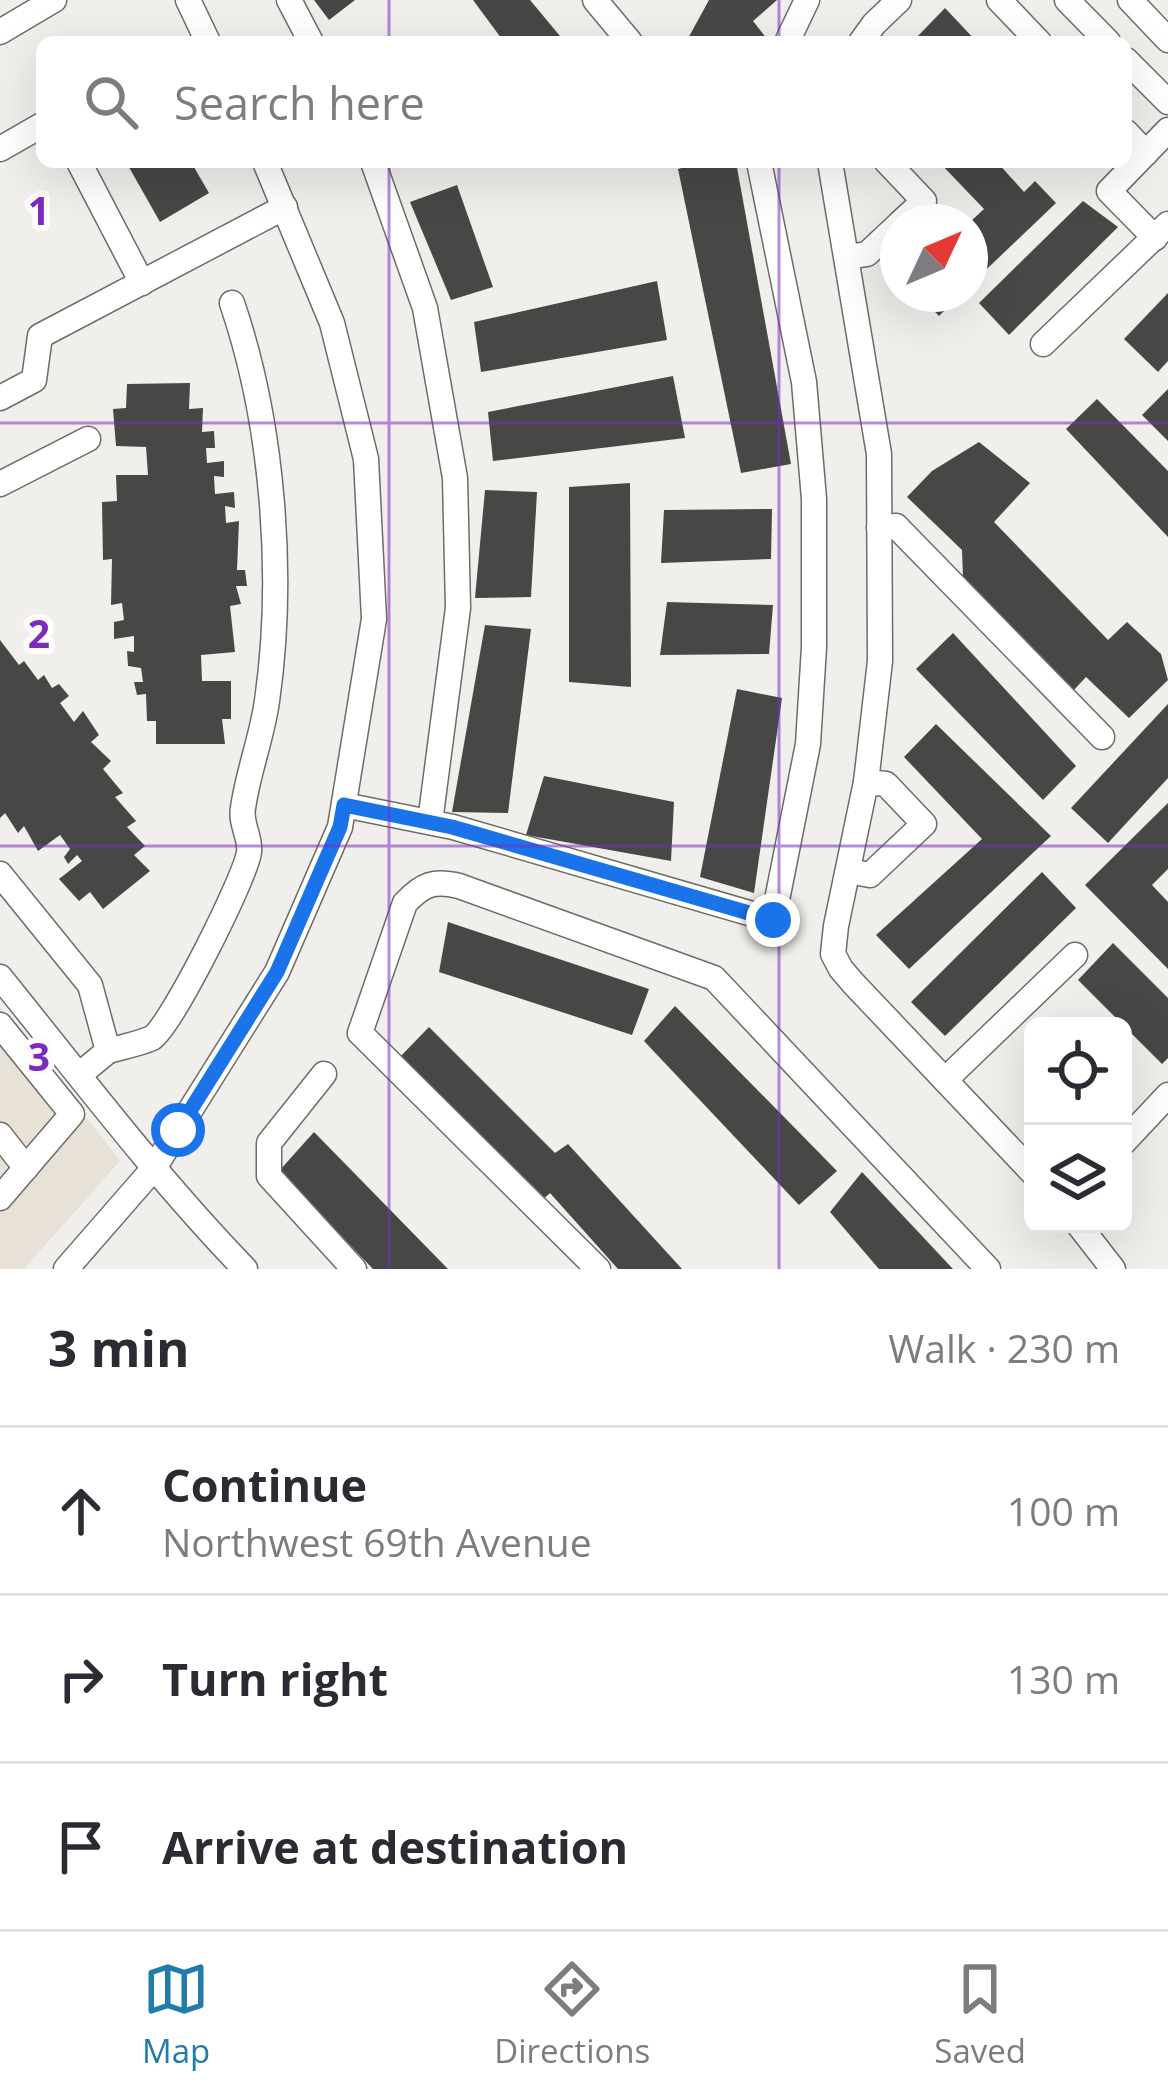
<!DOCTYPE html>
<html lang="en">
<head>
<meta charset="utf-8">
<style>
	body { margin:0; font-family:"Open Sans",sans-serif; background:#f2f2f3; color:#2b2b33 }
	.controls { position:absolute; right:36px; bottom:36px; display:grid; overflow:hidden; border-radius:18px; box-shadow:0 12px 48px #0002 }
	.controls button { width:108px; height:108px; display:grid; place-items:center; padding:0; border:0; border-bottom:3px solid #e1e1e2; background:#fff; color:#2b2b33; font:60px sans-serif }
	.compass { position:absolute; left:880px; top:204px; width:108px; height:108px; border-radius:50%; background:#fff; box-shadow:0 12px 48px #0002; rotate:46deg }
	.stop { position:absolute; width:36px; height:36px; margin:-27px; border:9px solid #1a73e8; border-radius:50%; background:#fff }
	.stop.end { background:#1a73e8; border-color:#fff; box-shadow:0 3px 12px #0008 }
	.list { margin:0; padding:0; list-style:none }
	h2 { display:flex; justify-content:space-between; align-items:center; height:156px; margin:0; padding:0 48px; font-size:51px }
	h2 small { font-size:39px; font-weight:400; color:#7c7c81 }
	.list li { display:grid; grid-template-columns:78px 1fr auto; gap:36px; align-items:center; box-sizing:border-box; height:168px; padding:0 48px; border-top:3px solid #e1e1e2 }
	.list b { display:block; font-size:45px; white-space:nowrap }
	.list p { margin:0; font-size:39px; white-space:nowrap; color:#7c7c81 }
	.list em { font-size:39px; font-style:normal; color:#7c7c81 }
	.icon { flex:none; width:66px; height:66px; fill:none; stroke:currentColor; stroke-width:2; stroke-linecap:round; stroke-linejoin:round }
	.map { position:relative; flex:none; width:1168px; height:1269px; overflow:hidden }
	.search { position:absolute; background:#fff; box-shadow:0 12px 48px #0002; left:36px; right:36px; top:36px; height:132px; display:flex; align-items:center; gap:30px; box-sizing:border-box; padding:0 42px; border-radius:18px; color:#7c7c81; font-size:45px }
	.sheet { height:660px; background:#fff }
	nav { display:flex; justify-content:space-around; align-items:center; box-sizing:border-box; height:168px; border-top:3px solid #e1e1e2; background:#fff; font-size:33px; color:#7c7c81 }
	nav a { display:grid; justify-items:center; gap:6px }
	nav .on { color:#227caa }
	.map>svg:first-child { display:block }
	.built { fill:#e8e1d8 }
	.building { fill:#474845 }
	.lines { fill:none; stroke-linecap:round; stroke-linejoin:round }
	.minor-casing { stroke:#6e6c69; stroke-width:27 }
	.minor { stroke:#fff; stroke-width:24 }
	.route { stroke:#1a73e8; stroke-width:15 }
	.grid { fill:none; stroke:#7b2cbf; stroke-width:3; stroke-opacity:0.55 }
	.grid-label { font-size:39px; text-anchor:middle; font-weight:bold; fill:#7b2cbf; stroke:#fefcf9; stroke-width:12; stroke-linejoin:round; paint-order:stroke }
</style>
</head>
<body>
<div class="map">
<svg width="1168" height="1269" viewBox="0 0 1168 1269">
	<rect width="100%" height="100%" fill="#f1efec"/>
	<path class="built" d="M0 1007 120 1161 24 1269H0Z"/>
	<g class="building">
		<path d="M314 0H355L329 20Z"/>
		<path d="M473 0H530L565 42H504Z"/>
		<path d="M709 0H777L753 21 768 40 765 42H686Z"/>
		<path d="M945 8 977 42H920L916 38Z"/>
		<path d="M126 162H191L209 193 160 222Z"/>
		<path d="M703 162H736L791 464 741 473 678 169Z"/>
		<path d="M939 162H997L1024 192 1035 181 1056 203 970 285V222L984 209Z"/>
		<path d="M457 185 493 287 451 300 410 202Z"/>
		<path d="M1083 201 1118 227 1009 335 979 303Z"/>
		<path d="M657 281 667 340 481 372 474 322Z"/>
		<path d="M1168 293V361L1158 372 1124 339Z"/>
		<path d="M918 294H961L939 316Z"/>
		<path d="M673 376 685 438 493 461 488 412Z"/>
		<path d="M190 383 189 409 203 408 202 432 214 431 215 448H206L207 463 224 461V477L214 476 215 494 234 492 235 508 225 506 226 523 239 521 237 570H245L247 586H236L241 604 230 606 235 652 201 655 202 681H231V719H222L225 744H156V721H147L146 694 137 695 134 682H143L141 668 128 666 127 651 134 652V636L114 639V622L124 620 122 603 111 605 112 559 103 560 102 502 117 501 116 475H148L146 447 116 446 113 409 126 408 127 384Z"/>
		<path d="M1168 389V441L1142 415Z"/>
		<path d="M1097 399 1168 471V537L1066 429Z"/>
		<path d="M979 442 1030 483 994 522 1108 640 1127 622 1161 654 1168 680 1129 718 1086 677 1072 692 963 579 962 550 907 497 932 471Z"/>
		<path d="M630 483 631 687 569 682V487Z"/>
		<path d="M485 490 537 492 531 597 475 598Z"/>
		<path d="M772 509 771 559 661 563 664 510Z"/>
		<path d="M667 602 773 605 769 654 660 655Z"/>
		<path d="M485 625 531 629 508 813 452 812Z"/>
		<path d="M953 633 1076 766 1043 800 916 669Z"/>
		<path d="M0 640 19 665 24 661 38 680 44 675 52 688 59 684 69 696 60 703 74 722 83 711 99 735 91 742 111 761 103 769 123 793 115 797 136 821 127 827 145 846 134 855 150 871 103 909 90 892 79 901 59 879 82 861 77 855 68 864 64 857 70 849 60 835 38 851 24 826 18 833 5 813 0 818Z"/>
		<path d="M737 689 782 698 754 893 700 877Z"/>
		<path d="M1168 704V778L1108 843 1071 808Z"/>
		<path d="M936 724 1051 836 909 969 876 935 982 839 904 757Z"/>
		<path d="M544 776 674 802 671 861 526 835Z"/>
		<path d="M1168 803V869L1152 885 1168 902V969L1085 885Z"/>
		<path d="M1042 872 1076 908 945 1036 911 1002Z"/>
		<path d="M448 922 649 989 632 1035 439 972Z"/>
		<path d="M1113 943 1168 998V1058L1162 1064 1078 980Z"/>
		<path d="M675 1006 837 1171 799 1205 644 1041Z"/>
		<path d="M429 1027 555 1153 568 1144 682 1269H618L550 1193 538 1204 398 1059Z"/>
		<path d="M314 1132 448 1269H373L279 1171Z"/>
		<path d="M862 1172 953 1269H879L830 1212Z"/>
	</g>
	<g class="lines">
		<defs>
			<g id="minor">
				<path d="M188 0 208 42"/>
				<path d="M289 0 311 42"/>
				<path d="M595 0 630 42"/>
				<path d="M999 0 1039 42"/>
				<path d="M1067 0 1108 42"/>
				<path d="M1130 0 1168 40"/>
				<path d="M0 32 54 0"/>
				<path d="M787 42 807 0"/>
				<path d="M861 42 874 24 899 0"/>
				<path d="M1126 60 1168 102"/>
				<path d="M1126 132 1146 153"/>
				<path d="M0 149 42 125"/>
				<path d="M79 162 142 283"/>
				<path d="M373 162 425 308 455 478 458 608 430 822"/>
				<path d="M830 162 879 454 880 661 866 782 836 926 833 954 841 969 853 983 1033 1173"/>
				<path d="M887 162 924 201 901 222"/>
				<path d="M1155 238 1109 191 1168 130"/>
				<path d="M847 257 867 254 898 225"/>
				<path d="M1043 344 1168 224"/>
				<path d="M0 398 34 380 40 336 285 207"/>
				<path d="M0 484 88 439"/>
				<path d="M879 528 896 526 1102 737"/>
				<path d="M344 805 453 827 773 920 808 744 814 647V499L804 382 759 162"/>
				<path d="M848 871 870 875 924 824 886 784 866 782"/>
				<path d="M0 874 90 985 108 1051 79 1075"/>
				<path d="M0 977C80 1076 157 1178 245 1269"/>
				<path d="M0 1025 72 1114 0 1198"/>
				<path d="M108 1051C121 1047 139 1044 152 1038 171 1026 246 877 249 852 251 838 240 823 243 808 248 772 262 737 267 701 285 575 273 423 232 303"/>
				<path d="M324 1074 269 1143V1176L354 1269"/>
				<path d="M945 1080 1075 955"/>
				<path d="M0 1135 26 1168"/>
				<path d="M1123 1143 1168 1095"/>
				<path d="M1078 1224 1113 1269"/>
				<path d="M66 1269 154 1168 277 972 340 827 374 619 366 459 332 323 265 162"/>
				<path d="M598 1269 360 1033 405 903C423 884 434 880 459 886L714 978 988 1269"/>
			</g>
		</defs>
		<use href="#minor" class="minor-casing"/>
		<use href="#minor" class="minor"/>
	</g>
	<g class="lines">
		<path class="route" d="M178 1130 277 972 340 827 344 805 452 827 773 920"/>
	</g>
	<path class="grid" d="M389 0V42M779 0V42M389 162V1269M779 162V1269M0 423H1168M0 846H1168"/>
	<g class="grid-label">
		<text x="39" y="225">1</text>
		<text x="39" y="648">2</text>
		<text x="39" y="1071">3</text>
	</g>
</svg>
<div class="controls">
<button><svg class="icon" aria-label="locate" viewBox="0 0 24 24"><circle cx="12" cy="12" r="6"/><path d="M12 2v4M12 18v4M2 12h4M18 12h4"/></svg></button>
<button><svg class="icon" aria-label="layers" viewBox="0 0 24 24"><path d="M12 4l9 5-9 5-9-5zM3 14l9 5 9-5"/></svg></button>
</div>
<svg class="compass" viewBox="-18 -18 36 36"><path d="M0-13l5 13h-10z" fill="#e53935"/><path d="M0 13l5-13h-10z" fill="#7c7c81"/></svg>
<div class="stop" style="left:178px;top:1130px"></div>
<div class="stop end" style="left:773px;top:920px"></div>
<div class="search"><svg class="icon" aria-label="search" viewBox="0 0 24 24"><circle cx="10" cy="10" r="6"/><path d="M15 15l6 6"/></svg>Search here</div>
</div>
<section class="sheet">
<h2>3 min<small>Walk · 230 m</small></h2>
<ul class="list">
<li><svg class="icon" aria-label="ahead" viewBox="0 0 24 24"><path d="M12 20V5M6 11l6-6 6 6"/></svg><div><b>Continue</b><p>Northwest 69th Avenue</p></div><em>100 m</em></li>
<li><svg class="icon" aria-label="right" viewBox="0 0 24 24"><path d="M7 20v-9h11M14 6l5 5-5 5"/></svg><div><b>Turn right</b></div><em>130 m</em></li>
<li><svg class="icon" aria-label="arrive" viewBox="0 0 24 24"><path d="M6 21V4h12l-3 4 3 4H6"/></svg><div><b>Arrive at destination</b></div></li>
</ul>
</section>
<nav>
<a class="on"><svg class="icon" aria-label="map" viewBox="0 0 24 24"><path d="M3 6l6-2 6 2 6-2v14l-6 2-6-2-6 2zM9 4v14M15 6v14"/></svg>Map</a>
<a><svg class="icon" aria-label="directions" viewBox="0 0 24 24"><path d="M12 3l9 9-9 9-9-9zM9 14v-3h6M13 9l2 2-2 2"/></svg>Directions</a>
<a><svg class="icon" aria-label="saved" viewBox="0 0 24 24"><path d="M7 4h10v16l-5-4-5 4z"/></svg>Saved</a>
</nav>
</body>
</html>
